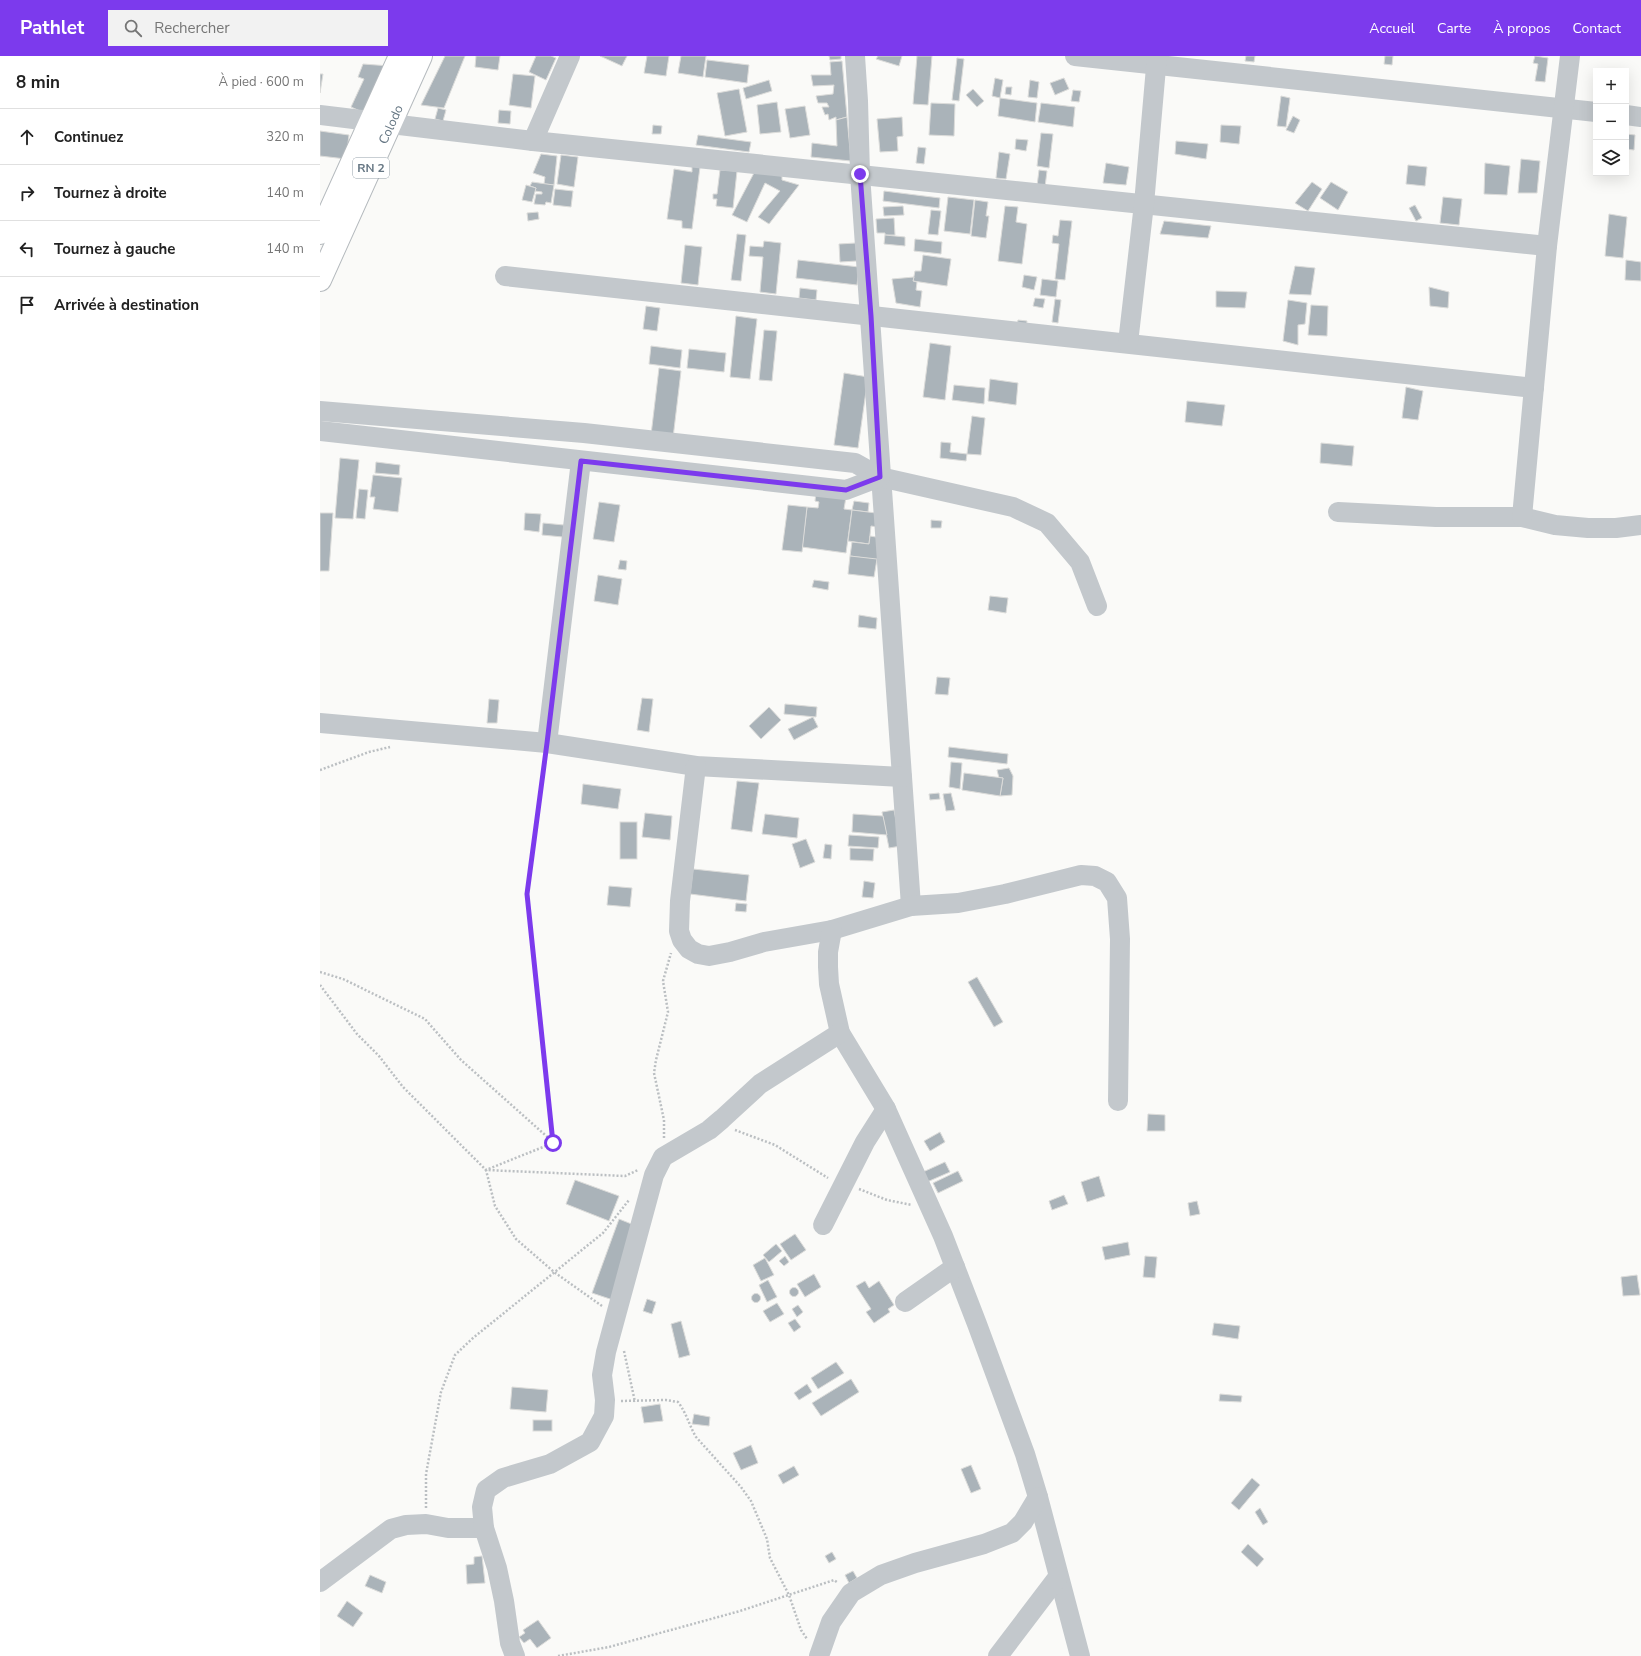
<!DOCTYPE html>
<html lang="fr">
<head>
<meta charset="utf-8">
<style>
	body { margin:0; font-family:"Nunito Sans",sans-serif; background:#f2f2f2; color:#222 }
	.controls { position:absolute; right:12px; top:12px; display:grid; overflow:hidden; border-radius:0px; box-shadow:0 4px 16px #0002 }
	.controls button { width:36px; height:36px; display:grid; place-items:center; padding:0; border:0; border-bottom:1px solid #e0e0e0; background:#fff; color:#222; font:20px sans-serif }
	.stop { position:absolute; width:12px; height:12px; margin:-9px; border:3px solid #7c3aed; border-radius:50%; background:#fff }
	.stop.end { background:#7c3aed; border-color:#fff; box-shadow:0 1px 4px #0008 }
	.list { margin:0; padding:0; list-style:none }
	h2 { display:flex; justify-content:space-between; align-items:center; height:52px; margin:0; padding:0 16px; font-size:17px }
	h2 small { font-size:13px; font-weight:400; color:#767676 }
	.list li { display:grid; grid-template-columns:26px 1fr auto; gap:12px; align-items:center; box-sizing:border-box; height:56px; padding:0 16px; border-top:1px solid #e0e0e0 }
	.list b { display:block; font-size:15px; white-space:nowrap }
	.list em { font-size:13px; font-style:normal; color:#767676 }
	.icon { flex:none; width:22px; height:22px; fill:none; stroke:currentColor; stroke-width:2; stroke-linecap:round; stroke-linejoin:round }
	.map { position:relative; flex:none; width:1321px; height:1600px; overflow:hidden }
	header { display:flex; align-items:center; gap:24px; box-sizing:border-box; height:56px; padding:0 20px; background:#7c3aed; color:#fff }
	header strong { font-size:19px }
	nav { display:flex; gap:22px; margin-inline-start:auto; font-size:14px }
	.search { width:280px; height:36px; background:#f2f2f2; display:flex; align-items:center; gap:10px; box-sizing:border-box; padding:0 14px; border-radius:0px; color:#767676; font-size:15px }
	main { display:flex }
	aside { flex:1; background:#fff }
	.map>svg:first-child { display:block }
	.building { fill:#aab3b9; stroke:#dcdcda }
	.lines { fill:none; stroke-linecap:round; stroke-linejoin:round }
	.major-casing { stroke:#b5babe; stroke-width:24 }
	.path { stroke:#bbbfc2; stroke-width:2.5; stroke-dasharray:2 2; stroke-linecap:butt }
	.minor { stroke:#c3c8cc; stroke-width:20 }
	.major { stroke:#fff; stroke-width:22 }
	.route { stroke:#7c3aed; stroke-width:5 }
	.labels { text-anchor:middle; stroke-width:4; stroke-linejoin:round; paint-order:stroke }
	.shield { fill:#fff; stroke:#939fa8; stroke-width:1 }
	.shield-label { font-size:12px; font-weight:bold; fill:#657683 }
	.street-label { font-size:13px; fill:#657683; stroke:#fff }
</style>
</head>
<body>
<header>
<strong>Pathlet</strong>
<div class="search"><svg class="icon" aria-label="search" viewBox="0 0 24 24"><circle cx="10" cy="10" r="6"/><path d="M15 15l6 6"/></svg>Rechercher</div>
<nav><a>Accueil</a><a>Carte</a><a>À propos</a><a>Contact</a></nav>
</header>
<main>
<aside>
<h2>8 min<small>À pied · 600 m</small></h2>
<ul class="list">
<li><svg class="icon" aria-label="ahead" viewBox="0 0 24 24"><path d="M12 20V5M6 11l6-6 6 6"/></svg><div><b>Continuez</b></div><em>320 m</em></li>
<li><svg class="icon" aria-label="right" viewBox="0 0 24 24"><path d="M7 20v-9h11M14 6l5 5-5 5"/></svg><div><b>Tournez à droite</b></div><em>140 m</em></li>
<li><svg class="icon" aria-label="left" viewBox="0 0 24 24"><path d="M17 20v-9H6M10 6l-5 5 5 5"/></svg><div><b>Tournez à gauche</b></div><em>140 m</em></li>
<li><svg class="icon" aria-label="arrive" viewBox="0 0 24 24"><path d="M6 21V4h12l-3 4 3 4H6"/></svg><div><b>Arrivée à destination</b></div></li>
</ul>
</aside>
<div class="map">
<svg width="1321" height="1600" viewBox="0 0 1321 1600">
	<rect width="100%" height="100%" fill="#fafaf8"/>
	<g class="building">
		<path d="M125 0H145L124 52 101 49Z"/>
		<path d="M156 0H180L178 14 155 11Z"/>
		<path d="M216 0H231L236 2 226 24 209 16Z"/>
		<path d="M280 0H307L302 10Z"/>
		<path d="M327 0H349L346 20 324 17Z"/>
		<path d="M361 0H386L383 21 358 17Z"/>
		<path d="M509 0H521V3L510 4Z"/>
		<path d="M558 0H582L579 10 556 3Z"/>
		<path d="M597 0H612L608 49 593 48Z"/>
		<path d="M926 0H935L934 6 925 5Z"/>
		<path d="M1065 0H1073L1072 9 1064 8Z"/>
		<path d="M1215 0 1228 2 1225 26 1215 25 1218 8 1213 7Z"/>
		<path d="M637 2 644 3 639 45 632 44Z"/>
		<path d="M387 4 429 9 427 27 385 21Z"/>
		<path d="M522 5 527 61 516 64V61L509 64 508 58 505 59 502 51H509L507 47H498L496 40 513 38 514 29 493 30 491 19H511L510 6Z"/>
		<path d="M43 8 70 10 47 58 31 51 44 23 38 21Z"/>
		<path d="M0 18H3L0 37Z"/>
		<path d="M193 18 215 20 211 52 189 49Z"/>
		<path d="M675 22 683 24 680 42 672 40Z"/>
		<path d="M744 22 749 33 735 39 730 27Z"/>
		<path d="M449 24 452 35 426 43 423 32Z"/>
		<path d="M710 24 719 26 717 42 708 41Z"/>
		<path d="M686 31H692L691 39 685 38Z"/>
		<path d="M419 33 427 76 405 80 397 37Z"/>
		<path d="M653 33 664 45 657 51 646 39Z"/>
		<path d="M753 34 761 35 759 46 751 45Z"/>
		<path d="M961 40 970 42 966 71 957 70Z"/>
		<path d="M680 42 717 47 715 66 678 60Z"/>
		<path d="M457 46 461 76 440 78 437 49Z"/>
		<path d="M611 47 635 48 634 80 609 79Z"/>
		<path d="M721 47 755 51 753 71 718 66Z"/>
		<path d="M485 50 490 79 470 82 465 53Z"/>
		<path d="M118 52 126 54 123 65 115 63Z"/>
		<path d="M179 54 191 55 190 68 178 67Z"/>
		<path d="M973 60 980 64 974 77 966 74Z"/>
		<path d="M527 61 531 105 491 101 492 87 517 90 516 64Z"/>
		<path d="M582 61 583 80 577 81 578 95 560 96 557 63Z"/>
		<path d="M333 69 342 70 341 78H332Z"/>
		<path d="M901 69 921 70 919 88 900 86Z"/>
		<path d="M0 75 29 79 26 103 0 100Z"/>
		<path d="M721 77 733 78 729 112 717 110Z"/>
		<path d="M1306 78 1315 79 1314 94 1306 93Z"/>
		<path d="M378 79 431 86 429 96 376 89Z"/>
		<path d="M696 83 708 84 706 95 695 93Z"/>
		<path d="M856 85 888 88 886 103 855 98Z"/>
		<path d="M598 91 606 92 604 108 596 107Z"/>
		<path d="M679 96 690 98 686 123 676 122Z"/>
		<path d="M221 98 237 100 234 129 224 128 225 121 213 117Z"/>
		<path d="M241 99 258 101 254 131 237 128Z"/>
		<path d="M1201 103 1220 105 1217 137H1198Z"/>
		<path d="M786 107 809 111 806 129 783 127Z"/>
		<path d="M1165 107 1190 110 1187 139 1164 138Z"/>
		<path d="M1088 109 1107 111 1105 130 1086 128Z"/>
		<path d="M372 110 380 111 372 173 362 172V165L347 163 354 113 372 116Z"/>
		<path d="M400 114 417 115 413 152 396 150 397 143H393V138H397Z"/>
		<path d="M719 114 727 115 725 131 717 130Z"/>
		<path d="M435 115 462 120V124L479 129 449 168 438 161 460 135 445 127 427 166 412 159Z"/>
		<path d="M212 126 234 129 231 147 226 146 225 149 214 148 216 138H222V136L215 135 216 132 210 130Z"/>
		<path d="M992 126 1002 133 988 155 975 147Z"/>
		<path d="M1011 126 1028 136 1018 154 1000 142Z"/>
		<path d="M206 129 216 132 212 146 202 144Z"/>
		<path d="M235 133 253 135 251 151 233 149Z"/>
		<path d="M564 135 620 142 619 152 563 145Z"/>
		<path d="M628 141 654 144 650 178 624 175Z"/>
		<path d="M1123 141 1142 143 1139 169 1120 167Z"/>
		<path d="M655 144 668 146 666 160H669L666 182 651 180Z"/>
		<path d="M1095 149 1102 162 1096 165 1089 152Z"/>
		<path d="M583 150 584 159 564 160 563 151Z"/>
		<path d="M685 150 698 151 696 166 707 168 702 208 678 205Z"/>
		<path d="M611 154 621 155 618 179 608 178Z"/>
		<path d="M218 156 219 163 208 165 207 157Z"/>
		<path d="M1289 158 1307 161 1303 202 1285 200Z"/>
		<path d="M574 162 575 179H565V177H557L556 163Z"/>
		<path d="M740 164 752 165 745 224 735 223 739 188 732 187 733 179 738 180Z"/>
		<path d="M844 165 891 170 888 182 840 178Z"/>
		<path d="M417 178 426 179 421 225 411 224Z"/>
		<path d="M565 179 585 181V190L564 188Z"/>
		<path d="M595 183 622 186 621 198 594 195Z"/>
		<path d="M444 185 461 187 456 238 440 236 443 201 429 200 430 190 443 191Z"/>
		<path d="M536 187 537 205 520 206 519 188Z"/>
		<path d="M365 189 382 191 378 229 361 227Z"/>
		<path d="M603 199 631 203 627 230 593 225 595 215H601Z"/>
		<path d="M478 204 539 211 537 229 476 222Z"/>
		<path d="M1306 204 1321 206V225L1305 224Z"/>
		<path d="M975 210 995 212 991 239 969 238Z"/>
		<path d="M704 219 717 221 714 234 702 231Z"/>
		<path d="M594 221 593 225 597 226 596 234 602 235 600 251 576 247 572 223Z"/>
		<path d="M722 223 738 225 736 241 720 239Z"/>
		<path d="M1109 231 1129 236 1128 252 1110 250Z"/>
		<path d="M480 232 497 234 496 244 479 242Z"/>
		<path d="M896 235 927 236 925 252 896 251Z"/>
		<path d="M715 242 725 243 723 252 713 250Z"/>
		<path d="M735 243 741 244 738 267 732 266Z"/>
		<path d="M968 244 987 247 985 268 978 269V289L963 285Z"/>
		<path d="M991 249 1008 250 1007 280 988 279Z"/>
		<path d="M326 250 340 252 337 275 323 273Z"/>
		<path d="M416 260 437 263 430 323 410 321Z"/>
		<path d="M698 264 707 265 706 272 697 270Z"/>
		<path d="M444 274 457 275 452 325 439 324Z"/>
		<path d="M610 287 631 290 625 344 603 341Z"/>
		<path d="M331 290 362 294 360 312 329 308Z"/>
		<path d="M369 293 406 297 404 316 367 312Z"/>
		<path d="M339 312 361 315 353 382 331 379Z"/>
		<path d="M524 317 548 321 538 392 514 389Z"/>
		<path d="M670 323 698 327 696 349 668 345Z"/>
		<path d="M634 329 665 332 664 348 632 344Z"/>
		<path d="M1086 331 1103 335 1098 364 1082 362Z"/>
		<path d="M867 345 905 349 902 370 865 366Z"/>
		<path d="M652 360 665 362 661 399 647 398Z"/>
		<path d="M621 386 631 387 630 396 647 398 646 405 620 402Z"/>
		<path d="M1001 387 1034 390 1032 410 1000 407Z"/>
		<path d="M20 402 39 404 33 463 15 462Z"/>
		<path d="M56 406 80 409 79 419 55 417Z"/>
		<path d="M53 419 82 422 78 456 53 453 55 441H50Z"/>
		<path d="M39 433 48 434 45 463 36 462Z"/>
		<path d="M496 436 526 441 524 453 532 454 526 497 482 491 487 451 498 452 499 446 495 445Z"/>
		<path d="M534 445 549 447 548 456 532 454Z"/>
		<path d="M279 446 300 449 294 486 273 483Z"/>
		<path d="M468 449 487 451 482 496 462 494Z"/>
		<path d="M532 454 556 457 558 471 551 470 549 488 528 485Z"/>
		<path d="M0 457H13L9 515H0Z"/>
		<path d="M205 457 221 458 219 476 204 474Z"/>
		<path d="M611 464 622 465 621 472H611Z"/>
		<path d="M223 467 244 469 243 481 222 479Z"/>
		<path d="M550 480 562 482 559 504 530 500 532 486 549 488Z"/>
		<path d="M530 500 557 503 554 521 528 518Z"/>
		<path d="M300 504 307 505 306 514 298 513Z"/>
		<path d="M278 519 302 523 298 549 274 545Z"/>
		<path d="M494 524 509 526 508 534 492 531Z"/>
		<path d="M670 540 688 542 686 557 668 554Z"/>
		<path d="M539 559 557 562 556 573 538 571Z"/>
		<path d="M617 621 630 622 628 639 615 638Z"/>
		<path d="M322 642 333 643 329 676 317 674Z"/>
		<path d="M169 643 179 644 177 667H167Z"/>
		<path d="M465 648 497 651 496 661 464 658Z"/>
		<path d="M449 651 461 664 441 683 429 670Z"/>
		<path d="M493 661 498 671 474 684 468 673Z"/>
		<path d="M629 691 688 698 687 708 628 701Z"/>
		<path d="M631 706 642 707 640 733 629 731Z"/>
		<path d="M689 712 693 720 692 739 680 740 683 722H679L677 714Z"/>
		<path d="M644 717 683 722 680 740 642 734Z"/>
		<path d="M417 725 439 727 432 776 411 773Z"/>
		<path d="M263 728 301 733 298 753 261 748Z"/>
		<path d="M619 737 620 743 610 744 609 738Z"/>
		<path d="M631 737 635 754 626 755 623 738Z"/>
		<path d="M574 754 581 790 569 792 562 756Z"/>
		<path d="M325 757 352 760 350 784 322 781Z"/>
		<path d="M445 758 479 762 477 782 442 778Z"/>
		<path d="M533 758 563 760 567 779 532 776Z"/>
		<rect x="300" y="766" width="17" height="37"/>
		<path d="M529 779 559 781 558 792 528 790Z"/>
		<path d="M486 783 495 806 480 812 472 788Z"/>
		<path d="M505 788 512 789 511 803 503 802Z"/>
		<path d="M530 792 554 793 553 805 530 804Z"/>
		<path d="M373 813 429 819 426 845 370 838Z"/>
		<path d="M544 825 555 827 553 842 542 841Z"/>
		<path d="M289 830 312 832 310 851 287 849Z"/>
		<path d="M416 847 427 848 426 856 415 855Z"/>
		<path d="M657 921 683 966 674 971 648 926Z"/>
		<path d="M828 1058 845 1059V1075H827Z"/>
		<path d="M620 1076 625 1086 610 1095 604 1085Z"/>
		<path d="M625 1106 630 1116 607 1126 603 1116Z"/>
		<path d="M638 1115 643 1125 618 1137 613 1127Z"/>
		<path d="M779 1120 785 1140 767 1146 761 1126Z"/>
		<path d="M255 1124 299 1140 289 1165 246 1148Z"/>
		<path d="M744 1139 748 1148 732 1154 729 1145Z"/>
		<path d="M877 1145 880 1158 870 1160 868 1147Z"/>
		<path d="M299 1163 319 1171 293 1244 272 1237Z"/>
		<path d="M475 1178 486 1194 471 1204 460 1188Z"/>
		<path d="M808 1186 810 1199 785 1204 782 1191Z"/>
		<path d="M456 1188 462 1195 449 1206 443 1199Z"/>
		<path d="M465 1200 469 1206 464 1210 459 1205Z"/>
		<path d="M825 1200 837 1201 835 1222 823 1221Z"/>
		<path d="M445 1202 454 1219 441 1225 433 1209Z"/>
		<path d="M494 1218 501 1231 485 1241 477 1228Z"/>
		<path d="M1317 1219 1320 1239 1303 1240 1301 1221Z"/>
		<path d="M448 1224 457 1241 447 1246 439 1229Z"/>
		<path d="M545 1225 549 1232 559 1225 574 1249 568 1253 570 1256 554 1267 546 1256 551 1253 536 1230Z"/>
		<circle cx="474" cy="1236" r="4.5"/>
		<circle cx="436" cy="1242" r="4.5"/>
		<path d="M327 1243 336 1246 332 1258 323 1255Z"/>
		<path d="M457 1247 464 1258 450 1266 443 1255Z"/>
		<path d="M478 1249 483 1256 477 1261 472 1253Z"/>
		<path d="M475 1263 481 1271 474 1276 468 1267Z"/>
		<path d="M361 1265 370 1299 359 1302 351 1268Z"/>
		<path d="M894 1267 920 1270 918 1283 892 1279Z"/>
		<path d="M516 1306 524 1317 498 1333 491 1322Z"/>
		<path d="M531 1323 539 1336 501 1360 492 1347Z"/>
		<path d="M487 1328 492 1336 479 1344 474 1337Z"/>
		<path d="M192 1331 228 1334 226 1356 190 1353Z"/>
		<path d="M900 1338 922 1340 921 1346 899 1345Z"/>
		<path d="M340 1348 343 1365 324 1367 321 1351Z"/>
		<path d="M374 1358 390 1361 389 1370 372 1368Z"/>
		<rect x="213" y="1364" width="19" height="11"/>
		<path d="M431 1389 438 1407 421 1414 413 1397Z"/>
		<path d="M651 1409 661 1433 651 1437 641 1413Z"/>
		<path d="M474 1410 479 1419 463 1428 458 1419Z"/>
		<path d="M932 1422 940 1429 919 1454 911 1447Z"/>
		<path d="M940 1452 948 1466 943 1469 935 1456Z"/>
		<path d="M928 1488 944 1503 937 1511 921 1496Z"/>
		<path d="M512 1496 516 1503 509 1507 505 1500Z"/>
		<path d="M162 1500 165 1527 147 1528 146 1509 154 1508V1501Z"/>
		<path d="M533 1515 537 1522 529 1527 525 1519Z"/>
		<path d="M50 1519 66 1526 62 1537 45 1530Z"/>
		<path d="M27 1545 43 1557 33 1571 17 1560Z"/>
		<path d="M218 1564 231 1582 217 1592 210 1583 204 1587 199 1581 205 1577 203 1574Z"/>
	</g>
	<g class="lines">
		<defs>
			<g id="major">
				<path d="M0 177 80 0"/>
				<path id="s1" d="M0 224 101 0"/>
			</g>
		</defs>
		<use href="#major" class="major-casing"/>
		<g class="path">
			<path d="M0 714 49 696 70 691"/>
			<path d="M0 916 23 923 105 963 141 1004 233 1086"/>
			<path d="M0 929 37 978 59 1000 83 1031 166 1114 233 1087 207 838 225 703"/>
			<path d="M415 1074 455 1089 508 1122"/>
			<path d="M344 1082V1064L334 1017 336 1004 348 956 343 925 351 897"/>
			<path d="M539 1133 567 1144 592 1149"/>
			<path d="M282 1250 234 1216 196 1183 175 1150 166 1114 305 1120 318 1114"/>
			<path d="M304 1295 315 1346"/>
			<path d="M301 1345 346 1344 358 1346C367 1358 369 1369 376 1381L421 1431 431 1445 447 1483 450 1502 469 1539 481 1574 487 1583"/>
			<path d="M106 1452V1418L121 1336 135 1299 153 1282 283 1177 309 1144"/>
			<path d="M238 1600 289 1591 420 1555 514 1524 518 1527"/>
		</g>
		<g class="minor">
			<path d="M535 0 538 45 540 118 591 850"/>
			<path d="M755 0 1276 56"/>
			<path d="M0 59 50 65"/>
			<path d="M1306 59 1321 61"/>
			<path d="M71 68 213 85 1227 190"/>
			<path d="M213 85 250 0"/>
			<path d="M185 220 1214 332"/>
			<path d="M808 287 824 148 837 0"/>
			<path d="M0 355 264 377 535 407 560 421 693 451 727 467 760 506 777 550"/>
			<path d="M0 375 526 434 560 421"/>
			<path d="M1018 456 1116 461H1202L1235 469 1268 472H1296L1321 469"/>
			<path d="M1202 461 1227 190 1250 0"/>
			<path d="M0 667 227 687 376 710 582 721"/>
			<path d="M227 687 261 405"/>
			<path d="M376 710 360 845 359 875 362 884 369 893 378 898 389 900 410 896 444 886 512 874 591 850 638 847 685 838 761 819 775 820 787 826 797 842 800 883 798 1045"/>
			<path d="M512 874 508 896V911L509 928 520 977 566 1053 583 1091 623 1180 657 1268 705 1398 718 1441 760 1600"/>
			<path d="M503 1169 545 1086 566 1053"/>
			<path d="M585 1246 635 1211"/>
			<path d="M0 1526 71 1473 86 1469 106 1468 128 1472H164"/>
			<path d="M195 1600 190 1587 184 1545 177 1512 164 1472 162 1451 166 1434 183 1422 230 1408 270 1386 284 1360 285 1344 282 1319 286 1296 334 1119 343 1101 389 1074 402 1063 440 1028 520 977"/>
			<path d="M499 1600 511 1566 531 1537 561 1519 595 1507 664 1488 692 1477 703 1466 718 1441"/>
			<path d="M678 1600 738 1521"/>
		</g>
		<use href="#major" class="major"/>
	</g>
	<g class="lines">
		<path class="route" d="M233 1087 207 838 227 687 261 405 526 434 560 421 551 260 540 118"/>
	</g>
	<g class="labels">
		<rect class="shield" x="33" y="102" width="36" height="20" rx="3"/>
		<g class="shield-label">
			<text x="51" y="116">RN 2</text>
		</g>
		<g class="street-label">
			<text dy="5" stroke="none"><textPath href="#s1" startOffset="171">Colodo</textPath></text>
		</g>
	</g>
</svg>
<div class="controls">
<button>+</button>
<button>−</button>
<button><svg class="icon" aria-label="layers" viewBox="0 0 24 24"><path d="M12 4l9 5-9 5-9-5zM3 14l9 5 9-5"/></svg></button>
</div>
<div class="stop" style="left:233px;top:1087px"></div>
<div class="stop end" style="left:540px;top:118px"></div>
</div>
</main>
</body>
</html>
